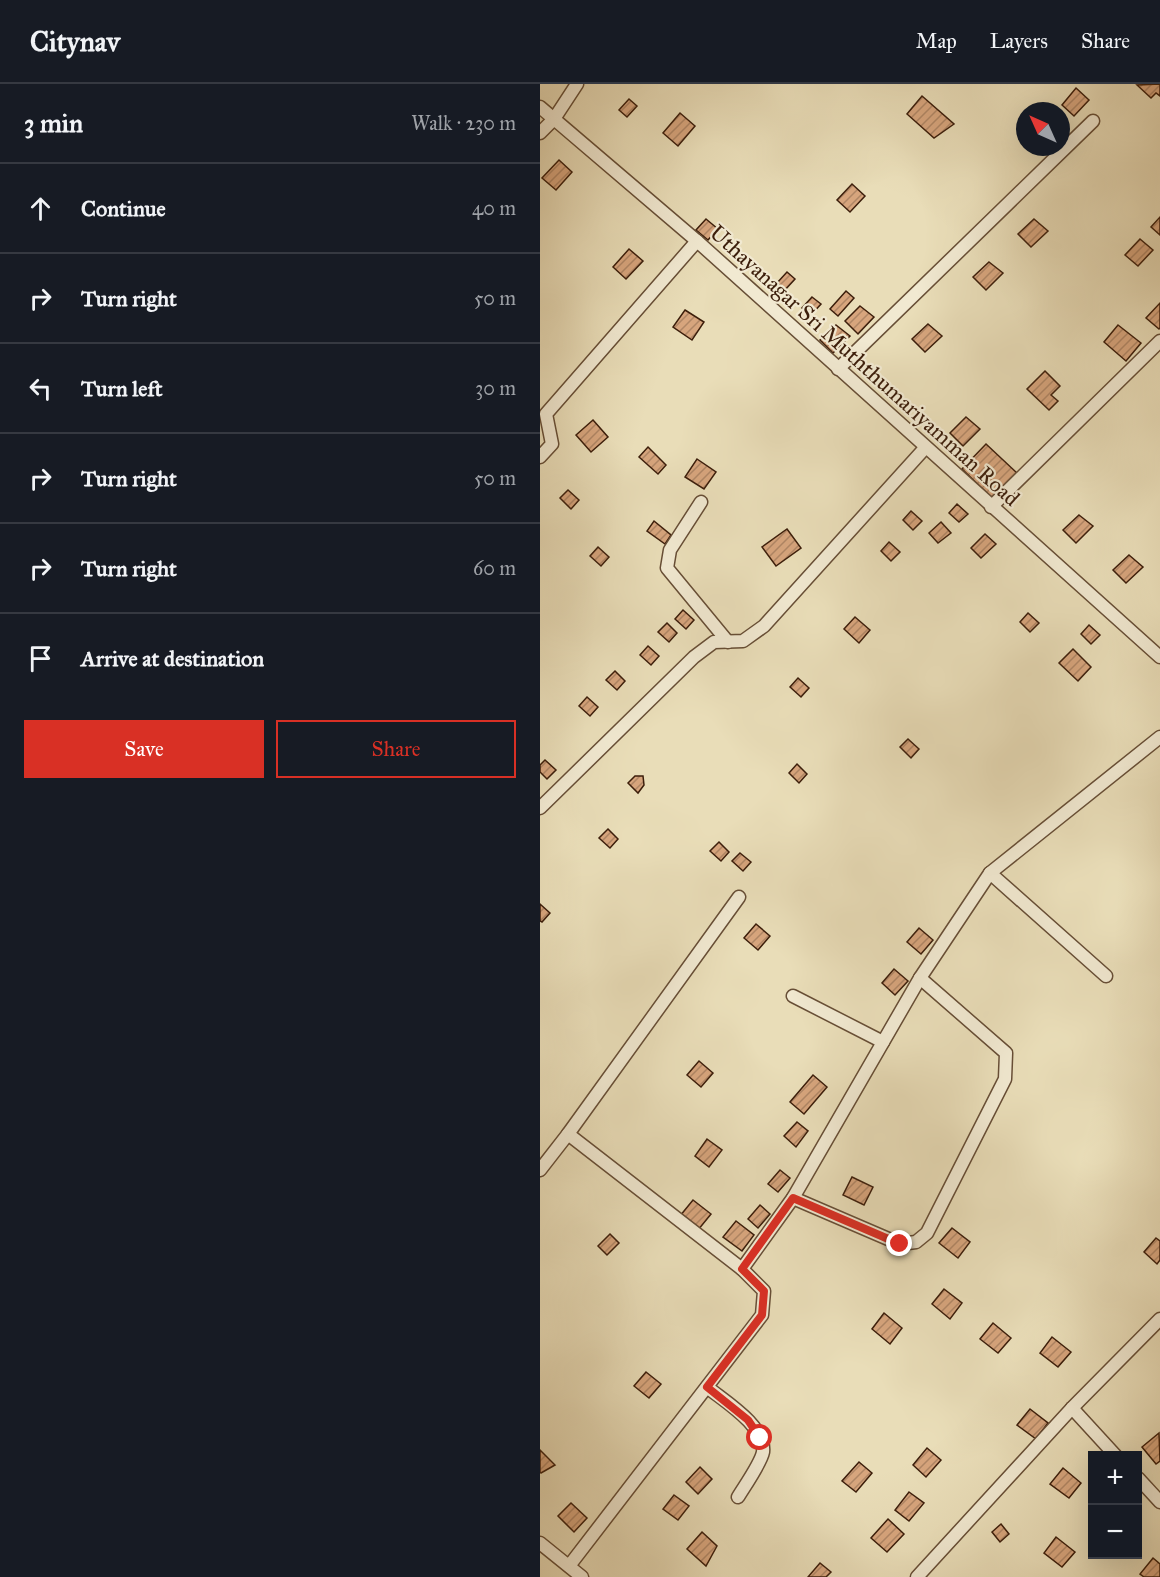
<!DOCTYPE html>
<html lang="en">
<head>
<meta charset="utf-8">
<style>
	body { margin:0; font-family:"IM FELL Great Primer",serif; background:#20242c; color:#f1f3f6 }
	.controls { position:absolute; right:18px; bottom:18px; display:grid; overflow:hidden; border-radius:0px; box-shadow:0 6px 24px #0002 }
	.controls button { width:54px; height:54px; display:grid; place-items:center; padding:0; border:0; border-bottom:2px solid #363941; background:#171b24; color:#f1f3f6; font:30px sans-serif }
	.compass { position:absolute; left:476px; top:18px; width:54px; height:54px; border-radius:50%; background:#171b24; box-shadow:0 6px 24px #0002; rotate:315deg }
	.stop { position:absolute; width:18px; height:18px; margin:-14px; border:4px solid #d93025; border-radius:50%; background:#fff }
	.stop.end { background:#d93025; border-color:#fff; box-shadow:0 2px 6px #0008 }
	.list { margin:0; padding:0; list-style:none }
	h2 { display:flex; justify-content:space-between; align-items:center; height:78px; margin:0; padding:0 24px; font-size:26px }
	h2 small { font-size:20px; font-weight:400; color:#9ea1a6 }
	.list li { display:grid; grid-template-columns:39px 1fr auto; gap:18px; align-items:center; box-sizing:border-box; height:90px; padding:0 24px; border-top:2px solid #363941 }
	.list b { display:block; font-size:22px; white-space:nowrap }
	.list em { font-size:20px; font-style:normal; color:#9ea1a6 }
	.actions { display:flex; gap:12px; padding:18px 24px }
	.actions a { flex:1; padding:14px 0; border:2px solid #d93025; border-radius:0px; text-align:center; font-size:21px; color:#d93025 }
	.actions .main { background:#d93025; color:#fff }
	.icon { flex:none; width:33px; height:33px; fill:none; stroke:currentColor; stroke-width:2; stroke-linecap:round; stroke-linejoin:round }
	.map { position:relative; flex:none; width:620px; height:1493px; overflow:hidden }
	header { display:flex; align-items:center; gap:36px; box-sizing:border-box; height:84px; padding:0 30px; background:#171b24; border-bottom:2px solid #363941 }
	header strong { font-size:28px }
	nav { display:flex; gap:33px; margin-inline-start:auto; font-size:21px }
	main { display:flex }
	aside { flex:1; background:#171b24 }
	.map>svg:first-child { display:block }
	.building { fill:url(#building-hatch); stroke:#3c1e0b; stroke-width:1.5 }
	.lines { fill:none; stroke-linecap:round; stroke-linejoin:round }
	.minor-casing { stroke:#674e36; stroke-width:15 }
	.minor { stroke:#f1e9d1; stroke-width:12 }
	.route { stroke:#d93025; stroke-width:8 }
	.labels { text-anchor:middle; stroke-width:4.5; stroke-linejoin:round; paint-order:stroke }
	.street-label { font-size:22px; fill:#3c1e0b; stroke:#f1e9d1 }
</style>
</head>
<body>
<header>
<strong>Citynav</strong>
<nav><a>Map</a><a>Layers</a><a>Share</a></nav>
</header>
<main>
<aside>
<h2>3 min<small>Walk · 230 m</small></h2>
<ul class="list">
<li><svg class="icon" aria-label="ahead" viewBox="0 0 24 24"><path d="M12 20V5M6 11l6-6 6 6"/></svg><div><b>Continue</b></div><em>40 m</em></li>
<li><svg class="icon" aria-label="right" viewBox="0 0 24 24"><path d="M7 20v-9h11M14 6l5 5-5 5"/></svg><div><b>Turn right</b></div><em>50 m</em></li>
<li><svg class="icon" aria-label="left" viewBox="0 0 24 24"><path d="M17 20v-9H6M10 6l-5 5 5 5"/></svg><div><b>Turn left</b></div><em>30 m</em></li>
<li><svg class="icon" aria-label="right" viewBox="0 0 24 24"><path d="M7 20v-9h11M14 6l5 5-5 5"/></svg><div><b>Turn right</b></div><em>50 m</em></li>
<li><svg class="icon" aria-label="right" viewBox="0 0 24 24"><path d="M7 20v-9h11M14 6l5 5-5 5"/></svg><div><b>Turn right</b></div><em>60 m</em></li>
<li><svg class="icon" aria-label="arrive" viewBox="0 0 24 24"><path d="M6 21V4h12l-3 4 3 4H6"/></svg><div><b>Arrive at destination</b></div></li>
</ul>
<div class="actions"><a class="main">Save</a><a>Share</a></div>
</aside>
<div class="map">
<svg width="620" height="1493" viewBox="0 0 620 1493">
	<defs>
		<pattern id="building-hatch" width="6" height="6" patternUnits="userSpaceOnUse" patternTransform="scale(1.5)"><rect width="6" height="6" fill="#d7a57d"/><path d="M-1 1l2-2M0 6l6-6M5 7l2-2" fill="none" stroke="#b08665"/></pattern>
	</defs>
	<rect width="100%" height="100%" fill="#e9ddb8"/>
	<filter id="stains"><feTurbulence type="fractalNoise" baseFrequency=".00333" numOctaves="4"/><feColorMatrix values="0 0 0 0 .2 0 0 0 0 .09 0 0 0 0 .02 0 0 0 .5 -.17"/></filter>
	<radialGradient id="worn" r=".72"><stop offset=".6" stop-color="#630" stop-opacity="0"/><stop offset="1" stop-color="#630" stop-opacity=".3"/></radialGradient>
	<g class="building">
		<path d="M620 0V12L616 9 611 14 597 1Z"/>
		<path d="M536 4 549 16 534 32 522 21Z"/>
		<path d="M382 12 414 40 394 54 367 30Z"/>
		<path d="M89 15 97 22 87 33 79 26Z"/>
		<path d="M140 29 155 42 138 62 123 49Z"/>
		<path d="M19 76 32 88 16 106 2 94Z"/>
		<path d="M312 100 325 112 310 128 297 116Z"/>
		<path d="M620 133V151L611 143Z"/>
		<path d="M166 135 178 145 168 156 156 146Z"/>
		<path d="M494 135 508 147 491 163 478 150Z"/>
		<path d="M600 155 613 166 598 182 585 171Z"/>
		<path d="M89 165 103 177 86 195 73 183Z"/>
		<path d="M449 178 463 189 446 206 433 193Z"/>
		<path d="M247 188 255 195 245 206 237 199Z"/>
		<path d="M306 207 314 214 298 232 290 225Z"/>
		<path d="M272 213 281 220 271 231 262 224Z"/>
		<path d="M620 219V244L619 245 606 234Z"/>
		<path d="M320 222 334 233 318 250 305 237Z"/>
		<path d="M145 226 164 238 152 256 133 243Z"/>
		<path d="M388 240 402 252 385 268 372 255Z"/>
		<path d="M296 241 310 252 293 269 280 256Z"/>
		<path d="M578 241 601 259 586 277 564 258Z"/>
		<path d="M505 287 520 302 511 311 518 317 509 326 487 305Z"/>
		<path d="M426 333 440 345 423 362 410 349Z"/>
		<path d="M53 336 68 353 51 368 36 351Z"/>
		<path d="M446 360 477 389 453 415 422 385Z"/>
		<path d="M108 363 126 381 118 390 99 373Z"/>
		<path d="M157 375 176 388 164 405 145 393Z"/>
		<path d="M28 406 39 416 31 425 20 414Z"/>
		<path d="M417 420 428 430 419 438 409 429Z"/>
		<path d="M371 427 382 437 373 446 363 436Z"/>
		<path d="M539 431 553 442 536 459 523 446Z"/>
		<path d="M114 437 131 451 125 460 107 447Z"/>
		<path d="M401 438 411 449 398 459 389 449Z"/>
		<path d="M247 445 261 464 236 482 222 463Z"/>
		<path d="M445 450 456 460 441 474 431 464Z"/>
		<path d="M349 458 360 468 351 477 341 467Z"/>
		<path d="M58 463 69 473 61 482 50 472Z"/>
		<path d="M589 471 603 483 586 499 573 486Z"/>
		<path d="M143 526 154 536 146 545 135 535Z"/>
		<path d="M488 529 499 539 490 548 480 538Z"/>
		<path d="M315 533 330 546 319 559 304 545Z"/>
		<path d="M127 539 137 549 129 558 118 548Z"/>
		<path d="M549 541 560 551 551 560 541 550Z"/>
		<path d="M108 562 119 572 111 581 100 571Z"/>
		<path d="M533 565 551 583 538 597 519 579Z"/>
		<path d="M75 587 85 597 77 606 66 596Z"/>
		<path d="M258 594 269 604 261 613 250 603Z"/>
		<path d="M47 613 58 623 50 632 39 622Z"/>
		<path d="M368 655 379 665 371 674 360 663Z"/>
		<path d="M5 676 16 686 7 695 0 688V681Z"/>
		<path d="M257 680 267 690 259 699 249 689Z"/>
		<path d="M95 692H103L104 701 98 709 88 699Z"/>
		<path d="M68 745 78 755 70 764 59 754Z"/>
		<path d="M179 758 189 768 181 777 170 767Z"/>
		<path d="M200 769 211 778 203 787 192 777Z"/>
		<path d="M0 820 10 829 2 838 0 837Z"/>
		<path d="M216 840 230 852 218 866 204 854Z"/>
		<path d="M379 844 393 856 381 870 367 858Z"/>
		<path d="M354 885 368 897 355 911 342 899Z"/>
		<path d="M159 977 173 989 161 1003 147 991Z"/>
		<path d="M273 991 287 1003 264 1030 250 1018Z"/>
		<path d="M257 1038 268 1047 256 1063 244 1052Z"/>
		<path d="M167 1055 182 1066 169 1083 155 1072Z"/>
		<path d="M240 1086 250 1094 238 1108 228 1100Z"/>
		<path d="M312 1093 333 1103 324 1121 303 1111Z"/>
		<path d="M153 1116 171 1130 158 1146 140 1132Z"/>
		<path d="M220 1121 230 1130 218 1144 208 1135Z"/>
		<path d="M196 1137 214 1151 202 1167 183 1153Z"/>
		<path d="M412 1144 430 1158 418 1174 399 1159Z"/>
		<path d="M70 1150 79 1159 67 1171 58 1162Z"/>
		<path d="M616 1154 620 1157V1176L617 1180 604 1168Z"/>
		<path d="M404 1205 422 1219 410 1235 392 1220Z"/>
		<path d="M344 1229 362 1244 350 1260 332 1245Z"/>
		<path d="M453 1239 471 1254 458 1269 440 1255Z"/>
		<path d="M512 1253 531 1268 518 1283 500 1269Z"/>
		<path d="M106 1288 121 1300 109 1314 94 1302Z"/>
		<path d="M490 1325 508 1339 496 1355 477 1341Z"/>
		<path d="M619 1349 620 1377 616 1380 602 1363Z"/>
		<path d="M387 1364 401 1376 386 1393 373 1381Z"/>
		<path d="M0 1366 15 1381 1 1389 0 1388Z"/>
		<path d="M319 1378 332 1389 316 1408 302 1397Z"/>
		<path d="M160 1383 172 1395 158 1410 146 1398Z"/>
		<path d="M523 1384 541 1399 529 1414 510 1400Z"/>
		<path d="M369 1408 384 1419 369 1437 355 1426Z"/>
		<path d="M134 1411 149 1422 138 1436 123 1425Z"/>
		<path d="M31 1419 47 1434 34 1448 18 1432Z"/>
		<path d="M348 1435 364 1450 347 1468 331 1454Z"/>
		<path d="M461 1440 469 1450 460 1458 452 1448Z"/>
		<path d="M162 1448 177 1462 166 1482 147 1465Z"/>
		<path d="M516 1453 535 1468 522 1483 504 1469Z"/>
		<path d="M613 1474 620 1480V1493H604L600 1490Z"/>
		<path d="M280 1479 291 1488 286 1493H268Z"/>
	</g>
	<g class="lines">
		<defs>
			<g id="minor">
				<path d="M0 23 157 157 620 573"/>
				<path d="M0 49 14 35 37 0"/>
				<path d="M298 285 553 37"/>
				<path d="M0 373 12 360 6 330 157 157"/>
				<path d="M161 418 130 466 127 484 188 558"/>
				<path d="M451 423 620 257"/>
				<path d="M0 724 154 573 174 558 203 557 224 542 385 364"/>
				<path d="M450 789 566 892"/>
				<path d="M253 912 343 958"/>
				<path d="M28 1050 199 813"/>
				<path d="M0 1086 28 1050 202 1185"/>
				<path d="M253 1114 360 1160 376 1158 387 1149 465 995 466 969 380 894"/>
				<path d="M167 1303C184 1317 226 1342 223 1368 221 1379 204 1403 198 1413"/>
				<path d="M532 1324 576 1372"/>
				<path d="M598 1394 620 1418"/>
				<path d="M0 1459 42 1493"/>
				<path d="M29 1482 222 1231 224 1207 202 1185 253 1114 380 894 450 789 620 653"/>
				<path d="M377 1493 532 1324 620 1235"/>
			</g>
		</defs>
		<use href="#minor" class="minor-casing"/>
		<use href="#minor" class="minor"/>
	</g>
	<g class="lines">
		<path class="route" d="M220 1354 208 1336 167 1303 222 1231 224 1207 202 1185 253 1114 360 1160"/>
	</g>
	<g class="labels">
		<g class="street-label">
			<text transform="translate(325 281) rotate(42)" y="8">Uthayanagar Sri Muththumariyamman Road</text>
		</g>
	</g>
	<rect width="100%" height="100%" filter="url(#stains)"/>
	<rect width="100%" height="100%" fill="url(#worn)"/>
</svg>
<div class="controls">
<button>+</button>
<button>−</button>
</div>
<svg class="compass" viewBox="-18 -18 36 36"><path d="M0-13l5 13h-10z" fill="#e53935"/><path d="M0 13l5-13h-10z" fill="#9ea1a6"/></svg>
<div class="stop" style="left:220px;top:1354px"></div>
<div class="stop end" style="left:360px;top:1160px"></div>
</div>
</main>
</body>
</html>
